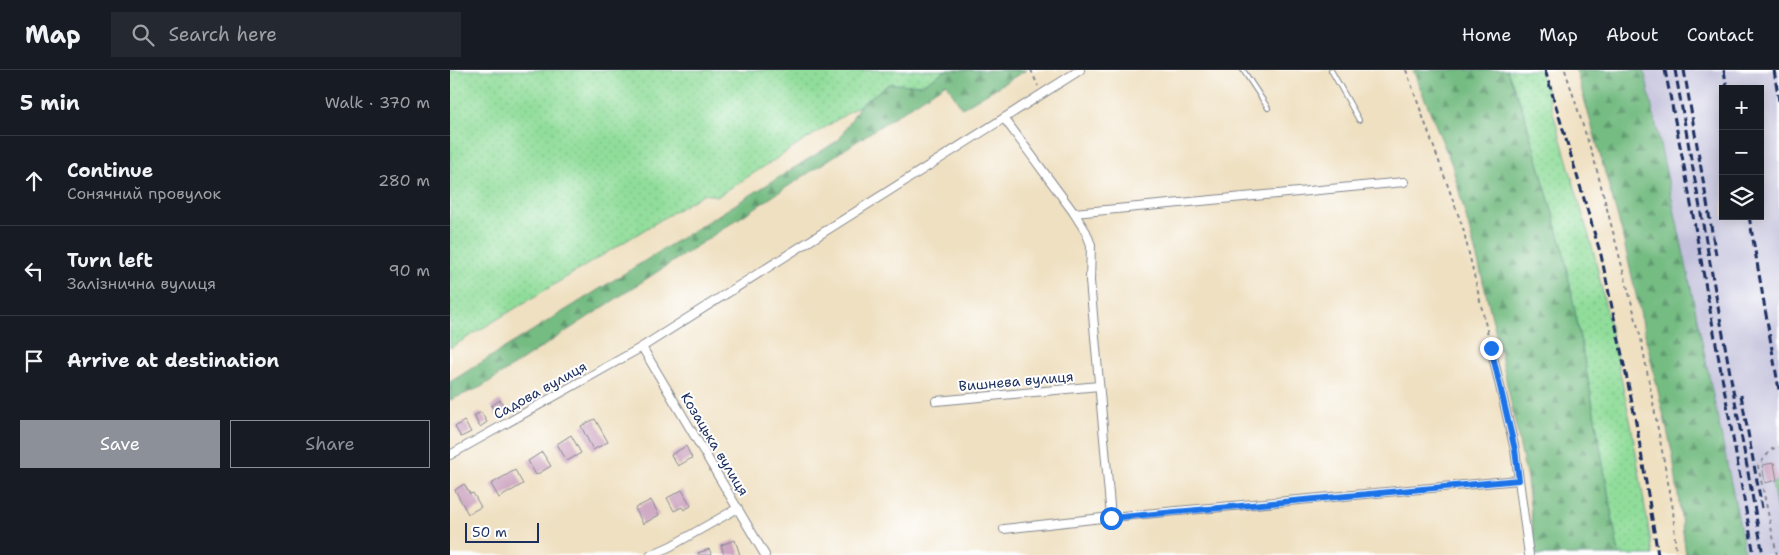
<!DOCTYPE html>
<html lang="en">
<head>
<meta charset="utf-8">
<style>
	body { margin:0; font-family:"Shantell Sans",sans-serif; background:#242831; color:#f1f3f6 }
	.controls { position:absolute; right:15px; top:15px; display:grid; overflow:hidden; border-radius:0px; box-shadow:0 2px 12px #0003 }
	.controls button { width:45px; height:45px; display:grid; place-items:center; padding:0; border:0; border-bottom:1px solid #363941; background:#171b24; color:#f1f3f6; font:25px sans-serif }
	.scale { position:absolute; left:15px; bottom:12px; width:74px; box-sizing:border-box; padding-left:5px; border:2px solid #1b2f5e; border-top:0; font-size:14px; line-height:18px; white-space:nowrap; color:#1b2f5e; -webkit-text-stroke:4px #fff; paint-order:stroke }
	.stop { position:absolute; width:15px; height:15px; margin:-11px; border:4px solid #1a73e8; border-radius:50%; background:#fff }
	.stop.end { background:#1a73e8; border-color:#fff; box-shadow:0 1px 5px #0008 }
	.list { margin:0; padding:0; list-style:none }
	h2 { display:flex; justify-content:space-between; align-items:center; height:65px; margin:0; padding:0 20px; font-size:21px }
	h2 small { font-size:16px; font-weight:400; color:#9ea1a6 }
	.list li { display:grid; grid-template-columns:32px 1fr auto; gap:15px; align-items:center; box-sizing:border-box; height:90px; padding:0 20px; border-top:1px solid #363941 }
	.list b { display:block; font-size:19px; white-space:nowrap }
	.list p { margin:0; font-size:16px; white-space:nowrap; color:#9ea1a6 }
	.list em { font-size:16px; font-style:normal; color:#9ea1a6 }
	.actions { display:flex; gap:10px; padding:15px 20px }
	.actions a { flex:1; padding:11px 0; border:1px solid #8c9099; border-radius:0px; text-align:center; font-size:18px; color:#8c9099 }
	.actions .main { background:#8c9099; color:#fff }
	.icon { flex:none; width:28px; height:28px; fill:none; stroke:currentColor; stroke-width:2; stroke-linecap:round; stroke-linejoin:round }
	.map { position:relative; flex:none; width:1329px; height:485px; overflow:hidden }
	header { display:flex; align-items:center; gap:30px; box-sizing:border-box; height:70px; padding:0 25px; background:#171b24; border-bottom:1px solid #363941 }
	header strong { font-size:24px }
	nav { display:flex; gap:28px; margin-inline-start:auto; font-size:18px }
	.search { width:350px; height:45px; background:#242831; display:flex; align-items:center; gap:12px; box-sizing:border-box; padding:0 18px; border-radius:0px; color:#9ea1a6; font-size:19px }
	main { display:flex }
	aside { flex:1; background:#171b24 }
	.map>svg:first-child { display:block }
	.industrial { fill:#c3c1db; fill-rule:evenodd }
	.grass { fill:url(#grass-dots); stroke:#56867c }
	.forest { fill:url(#forest-firs); stroke:#487670 }
	.building { fill:#c79bba }
	.lines { fill:none; stroke-linecap:round; stroke-linejoin:round }
	.service-casing { stroke:#858890; stroke-width:6 }
	.minor-casing { stroke:#858890; stroke-width:10 }
	.path { stroke:#858890; stroke-width:2; stroke-dasharray:4 4; stroke-linecap:butt }
	.service { stroke:#fff; stroke-width:4 }
	.minor { stroke:#fff; stroke-width:8 }
	.rail { stroke:#1b2f5e; stroke-width:3; stroke-dasharray:8 4; stroke-linecap:butt }
	.route { stroke:#1a73e8; stroke-width:6 }
	.labels { text-anchor:middle; stroke-width:4; stroke-linejoin:round; paint-order:stroke }
	.street-label { font-size:14px; fill:#1b2f5e; stroke:#fff }
</style>
</head>
<body>
<header>
<strong>Map</strong>
<div class="search"><svg class="icon" aria-label="search" viewBox="0 0 24 24"><circle cx="10" cy="10" r="6"/><path d="M15 15l6 6"/></svg>Search here</div>
<nav><a>Home</a><a>Map</a><a>About</a><a>Contact</a></nav>
</header>
<main>
<aside>
<h2>5 min<small>Walk · 370 m</small></h2>
<ul class="list">
<li><svg class="icon" aria-label="ahead" viewBox="0 0 24 24"><path d="M12 20V5M6 11l6-6 6 6"/></svg><div><b>Continue</b><p>Сонячний провулок</p></div><em>280 m</em></li>
<li><svg class="icon" aria-label="left" viewBox="0 0 24 24"><path d="M17 20v-9H6M10 6l-5 5 5 5"/></svg><div><b>Turn left</b><p>Залізнична вулиця</p></div><em>90 m</em></li>
<li><svg class="icon" aria-label="arrive" viewBox="0 0 24 24"><path d="M6 21V4h12l-3 4 3 4H6"/></svg><div><b>Arrive at destination</b></div></li>
</ul>
<div class="actions"><a class="main">Save</a><a>Share</a></div>
</aside>
<div class="map">
<svg width="1329" height="485" viewBox="0 0 1329 485">
	<defs>
		<pattern id="grass-dots" width="8" height="8" patternUnits="userSpaceOnUse" patternTransform="scale(1.25)"><rect width="8" height="8" fill="#90dd9a"/><path d="M2 2h.1M6 6h.1" fill="none" stroke="#7cbe87" stroke-width="1.8" stroke-linecap="round"/></pattern>
		<pattern id="forest-firs" width="22" height="20" patternUnits="userSpaceOnUse" patternTransform="scale(1.25)"><rect width="22" height="20" fill="#74bc82"/><path d="M5 1l3.5 6h-7zM16 11l3.5 6h-7z" fill="#5e996e"/></pattern>
	</defs>
	<rect width="100%" height="100%" fill="#fff"/>
	<filter id="ink" filterUnits="userSpaceOnUse"><feTurbulence type="fractalNoise" baseFrequency=".02" numOctaves="2"/><feDisplacementMap in="SourceGraphic" scale="10" xChannelSelector="R" yChannelSelector="G"/><feConvolveMatrix kernelMatrix="1 2 1 2 8 2 1 2 1" color-interpolation-filters="sRGB"/></filter>
	<filter id="wash" filterUnits="userSpaceOnUse"><feTurbulence type="fractalNoise" baseFrequency=".0096" numOctaves="4" result="noise"/><feDisplacementMap in="SourceGraphic" scale="20" xChannelSelector="R" yChannelSelector="G"/><feGaussianBlur stdDeviation="1.12" result="paint"/><feColorMatrix in="noise" values="0 0 0 0 0 0 0 0 0 0 0 0 0 0 0 0 0 1.4 0 .05"/><feComposite in="paint" operator="in"/></filter>
	<g filter="url(#wash)">
		<rect width="100%" height="100%" fill="#efe0c1"/>
		<path class="industrial" d="M1194 0H1329V485H1294L1293 471ZM1273 19H1310V146H1273Z"/>
		<g class="grass">
			<path d="M0 0H496L472 15 439 14 410 35 268 126 253 124 0 278Z"/>
			<path d="M1057 0H1090L1098 25 1145 187 1181 354 1203 485H1169L1141 325 1113 179 1073 40Z"/>
		</g>
		<g class="forest">
			<path d="M496 0H576L512 38 496 13 31 317 0 330V312L389 70 410 35 439 14 472 15Z"/>
			<path d="M963 0H1057L1073 40 1113 179 1141 325 1169 485H1086L1077 410 1049 276 1031 203 1002 95Z"/>
			<path d="M1126 0H1194L1237 199 1293 471 1294 485H1236L1223 386 1171 159Z"/>
			<path d="M1329 411V452L1322 413Z"/>
		</g>
		<g id="blocks">
			<g class="building">
				<path d="M50 330 57 341 47 346 41 336Z"/>
				<path d="M31 342 37 352 30 357 24 346Z"/>
				<path d="M145 349 158 372 143 380 131 356Z"/>
				<path d="M14 351 21 362 11 367 5 357Z"/>
				<path d="M121 365 131 383 117 391 107 374Z"/>
				<path d="M236 376 242 388 228 396 221 385Z"/>
				<path d="M92 382 101 396 86 405 78 391Z"/>
				<path d="M1324 393 1327 410 1315 413 1312 395Z"/>
				<path d="M65 400 73 414 49 428 41 414Z"/>
				<path d="M14 414 20 424 23 423 31 437 18 444 5 420Z"/>
				<path d="M232 420 241 436 234 440 232 437 224 441 217 428Z"/>
				<path d="M201 430 209 445 193 454 185 438Z"/>
				<path d="M285 470 290 485H274L271 475Z"/>
				<path d="M259 479 262 485H249L248 483Z"/>
			</g>
		</g>
	</g>
	<g filter="url(#ink)">
		<use href="#blocks" fill-opacity="0" stroke="#858890" stroke-width="1"/>
		<g class="lines">
			<defs>
				<g id="service">
					<path d="M793 0 818 38"/>
					<path d="M881 0 909 50"/>
				</g>
				<g id="minor">
					<path d="M554 48 624 143 636 162 641 175 640 211 661 447"/>
					<path d="M624 143 954 112"/>
					<path d="M192 277 315 485"/>
					<path d="M1041 278 1065 380 1079 485"/>
					<path d="M486 331 649 316"/>
					<path d="M0 385 192 277 630 0"/>
					<path d="M554 459 661 447 1069 410"/>
					<path d="M201 485 221 476 288 438"/>
				</g>
			</defs>
			<use href="#service" class="service-casing"/>
			<use href="#minor" class="minor-casing"/>
			<g class="path">
				<path d="M581 0 588 16"/>
				<path d="M956 0 1013 158 1039 269"/>
				<path d="M1115 0 1145 93 1191 269 1223 439 1226 485"/>
				<path d="M1327 485 1308 396 1322 379 1329 377"/>
			</g>
			<use href="#service" class="service"/>
			<use href="#minor" class="minor"/>
			<g class="rail">
				<path d="M1095 0 1151 185 1186 352 1208 485"/>
				<path d="M1215 0 1235 101 1304 485"/>
				<path d="M1225 0 1313 485"/>
				<path d="M1234 0 1266 185"/>
				<path d="M1274 0 1277 19"/>
				<path d="M1324 0 1329 31"/>
				<path d="M1299 146 1329 320"/>
				<path d="M1291 325 1312 438"/>
			</g>
		</g>
	</g>
	<g class="lines" filter="url(#ink)">
		<path class="route" d="M661 448 1069 410 1065 380 1041 278"/>
	</g>
	<g class="labels">
		<g class="street-label">
			<text transform="translate(566 311) rotate(-5)" y="5">Вишнева вулиця</text>
			<text transform="translate(90 320) rotate(-29)" y="5">Садова вулиця</text>
			<text transform="translate(265 374) rotate(59)" y="5">Козацька вулиця</text>
		</g>
	</g>
</svg>
<div class="controls">
<button>+</button>
<button>−</button>
<button><svg class="icon" aria-label="layers" viewBox="0 0 24 24"><path d="M12 4l9 5-9 5-9-5zM3 14l9 5 9-5"/></svg></button>
</div>
<div class="scale">50 m</div>
<div class="stop" style="left:661px;top:448px"></div>
<div class="stop end" style="left:1041px;top:278px"></div>
</div>
</main>
</body>
</html>
